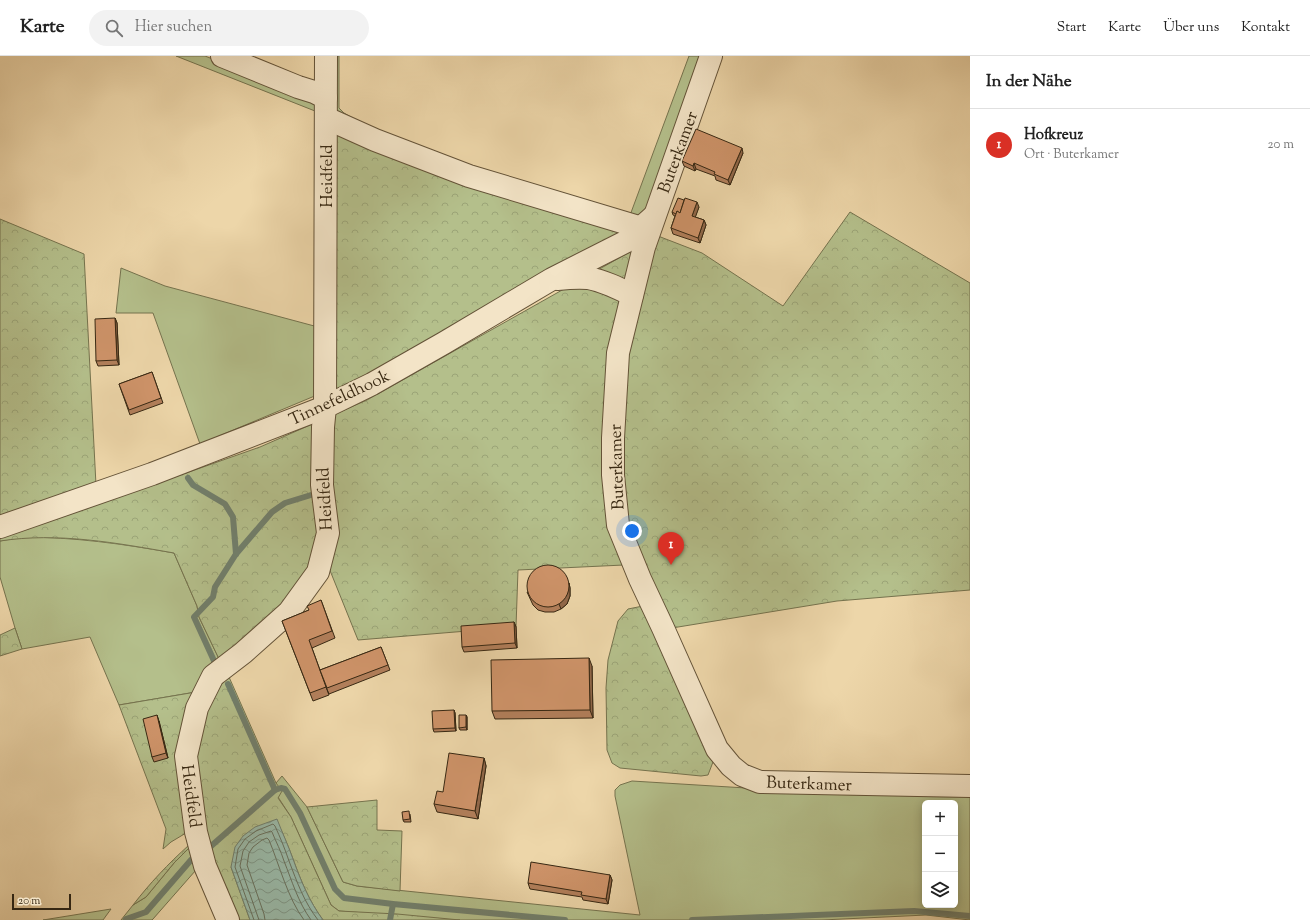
<!DOCTYPE html>
<html lang="de">
<head>
<meta charset="utf-8">
<style>
	body { margin:0; font-family:"Sorts Mill Goudy",serif; background:#f2f2f2; color:#222 }
	.controls { position:absolute; right:12px; bottom:12px; display:grid; overflow:hidden; border-radius:6px; box-shadow:0 2px 10px #0003 }
	.controls button { width:36px; height:36px; display:grid; place-items:center; padding:0; border:0; border-bottom:1px solid #e0e0e0; background:#fff; color:#222; font:20px sans-serif }
	.scale { position:absolute; left:12px; bottom:10px; width:59px; box-sizing:border-box; padding-left:4px; border:2px solid #362712; border-top:0; font-size:11px; line-height:14px; white-space:nowrap; color:#362712; -webkit-text-stroke:3px #f3e4c7; paint-order:stroke }
	.you { position:absolute; left:632px; top:475px; width:14px; height:14px; margin:-10px; border:3px solid #fff; border-radius:50%; background:#1a73e8; box-shadow:0 0 0 6px #1a73e833 }
	.badge { display:grid; place-items:center; width:26px; height:26px; border-radius:50%; background:#d93025; color:#fff; font-size:13px; font-weight:700 }
	.pin { position:absolute; translate:-50% -33px; filter:drop-shadow(0 1px 2px #0008) }
	.pin::after { content:''; position:absolute; top:21px; width:14px; height:12px; background:inherit; clip-path:polygon(0 0,100% 0,50% 100%) }
	.list { margin:0; padding:0; list-style:none }
	h2 { display:flex; justify-content:space-between; align-items:center; height:52px; margin:0; padding:0 16px; font-size:17px }
	h2 small { font-size:13px; font-weight:400; color:#767676 }
	.list li { display:grid; grid-template-columns:26px 1fr auto; gap:12px; align-items:center; box-sizing:border-box; height:72px; padding:0 16px; border-top:1px solid #e0e0e0 }
	.list b { display:block; font-size:15px; white-space:nowrap }
	.list p { margin:0; font-size:13px; white-space:nowrap; color:#767676 }
	.list em { font-size:13px; font-style:normal; color:#767676 }
	.icon { flex:none; width:22px; height:22px; fill:none; stroke:currentColor; stroke-width:2; stroke-linecap:round; stroke-linejoin:round }
	.map { position:relative; flex:none; width:970px; height:864px; overflow:hidden }
	header { display:flex; align-items:center; gap:24px; box-sizing:border-box; height:56px; padding:0 20px; background:#fff; border-bottom:1px solid #e0e0e0 }
	header strong { font-size:19px }
	nav { display:flex; gap:22px; margin-inline-start:auto; font-size:14px }
	.search { width:280px; height:36px; background:#f2f2f2; display:flex; align-items:center; gap:10px; box-sizing:border-box; padding:0 14px; border-radius:22px; color:#767676; font-size:15px }
	main { display:flex }
	aside { flex:1; background:#fff }
	.map>svg:first-child { display:block }
	.green { fill:#b4bf8b; stroke:#75734e; fill-rule:evenodd }
	.forest { fill:url(#forest-crowns); stroke:#75734e }
	.water { fill:url(#water-waves); stroke:#717f6c }
	.lines { fill:none; stroke-linecap:round; stroke-linejoin:round }
	.shore { stroke:#68705d; stroke-width:1 }
	.stream { stroke:#717f6c; stroke-width:6 }
	.minor-casing { stroke:#645338; stroke-width:24 }
	.minor { stroke:#f3e4c7; stroke-width:22 }
	.wall { fill:#b27f5b; stroke:#362712 }
	.shaded-wall { fill:#91684a; stroke:#362712 }
	.building { fill:#cf946a; stroke:#362712 }
	.labels { text-anchor:middle; stroke-width:3.5; stroke-linejoin:round; paint-order:stroke }
	.street-label { font-size:17px; fill:#362712; stroke:#f3e4c7 }
</style>
</head>
<body>
<header>
<strong>Karte</strong>
<div class="search"><svg class="icon" aria-label="search" viewBox="0 0 24 24"><circle cx="10" cy="10" r="6"/><path d="M15 15l6 6"/></svg>Hier suchen</div>
<nav><a>Start</a><a>Karte</a><a>Über uns</a><a>Kontakt</a></nav>
</header>
<main>
<div class="map">
<svg width="970" height="864" viewBox="0 0 970 864">
	<defs>
		<pattern id="forest-crowns" width="20" height="18" patternUnits="userSpaceOnUse"><rect width="20" height="18" fill="#b4bf8b"/><path d="M2 6a3 3 0 1 1 6 0M12 15a3 3 0 1 1 6 0" fill="none" stroke="#9ba477"/></pattern>
		<pattern id="water-waves" width="16" height="10" patternUnits="userSpaceOnUse"><rect width="16" height="10" fill="#99b9a8"/><path d="M0 5q4-4 8 0t8 0" fill="none" stroke="#7e9687"/></pattern>
	</defs>
	<rect width="100%" height="100%" fill="#edd6a9"/>
	<filter id="stains"><feTurbulence type="fractalNoise" baseFrequency=".005" numOctaves="4"/><feColorMatrix values="0 0 0 0 .2 0 0 0 0 .09 0 0 0 0 .02 0 0 0 .5 -.17"/></filter>
	<radialGradient id="worn" r=".72"><stop offset=".6" stop-color="#630" stop-opacity="0"/><stop offset="1" stop-color="#630" stop-opacity=".3"/></radialGradient>
	<g class="green">
		<path d="M176 0H205L319 45 320 57Z"/>
		<path d="M330 0H339V52L344 57 378 77 334 59Z"/>
		<path d="M689 0H705L647 158 629 162Z"/>
		<path d="M121 212 165 230 318 271 317 339 200 388 153 257H116Z"/>
		<path d="M22 481C74 481 124 488 174 497L197 550 199 561 220 605 196 636 119 649 90 581 22 593 15 572 0 521V485Z"/>
		<path d="M282 720 307 751 343 826 357 830 640 859 615 740V734L620 729 632 725 746 732 970 738V864L926 859 822 864H454L339 855 331 849 291 761 278 741 276 727ZM925 747H955V849H925Z"/>
		<path d="M189 792 196 814 153 863 152 864H121L133 849 146 841 174 807Z"/>
		<path d="M111 853 103 864H43Z"/>
	</g>
	<g class="forest">
		<path d="M333 74 622 172 624 178 335 340Z"/>
		<path d="M850 156 970 227V534L837 545 672 572 645 508 518 514 516 571 358 584 329 512 295 536 220 605 199 561 197 550 174 497C117 487 58 476 0 485V479L64 460 260 391 367 344 658 180 702 197 783 250Z"/>
		<path d="M0 163 84 198 96 429 0 462Z"/>
		<path d="M643 550 713 706 708 719 701 720 620 712 612 707 607 694 606 632 608 604 618 565 628 553Z"/>
		<path d="M15 572 22 593 0 600V579Z"/>
		<path d="M229 621 276 727 282 735 278 742 291 761 331 849 339 855 397 858 460 864H323C309 845 301 825 293 803 288 789 282 776 276 763L231 811 250 864H237L210 798 196 704 205 661 212 644 221 629Z"/>
		<path d="M196 636 186 777 171 786 163 793 166 773 119 649Z"/>
		<path d="M377 744V774L402 775 400 835 357 830 343 826 307 751Z"/>
		<path d="M189 789V792L174 807 146 841 133 849C150 827 168 808 189 789Z"/>
	</g>
	<path class="water" d="M277 763C282 776 288 789 293 803 301 825 309 845 323 864H250L231 811 235 791 243 780 255 771Z"/>
	<g class="lines">
		<g class="shore">
			<path d="M254 864 235 811 238 793 245 783 256 775 273 768 275 770C280 781 285 793 289 805 297 826 304 846 318 864"/>
			<path d="M259 864 240 810 243 795 249 786 259 779 271 775 272 776C276 786 281 795 284 805 292 825 298 846 311 864"/>
			<path d="M265 864 264 858 247 809 249 797 253 791 262 784 267 782 269 784C279 808 288 843 304 864"/>
		</g>
		<g class="stream">
			<path d="M188 422 193 429 225 448 233 461 236 498"/>
			<path d="M215 607 194 561 213 541 215 531 236 498 272 456 285 447 311 439"/>
			<path d="M228 628 275 734"/>
			<path d="M210 791 275 734 281 732 285 733 300 757 335 833 344 842 393 848 565 864"/>
			<path d="M126 863 146 856 191 804"/>
			<path d="M390 864 393 848"/>
			<path d="M692 864 914 855 970 860"/>
		</g>
		<defs>
			<g id="minor">
				<path d="M222 0 298 31 314 36 326 42"/>
				<path d="M711 0 644 191 618 297 613 382V419L618 469 640 523 663 572 717 693 731 710 742 719 760 726 970 730"/>
				<path d="M326 62 375 84 469 120 642 172"/>
				<path d="M557 223C567 222 578 221 588 222 604 225 618 232 632 239"/>
				<path d="M0 471 152 418 325 351 372 328 444 287 552 223 625 186 653 161"/>
				<path d="M228 864 205 810 196 776 186 700 197 652 213 620 243 597 289 556 318 516 328 477 322 429 323 371 325 351 326 0"/>
			</g>
		</defs>
		<use href="#minor" class="minor-casing"/>
		<use href="#minor" class="minor"/>
	</g>
	<g class="wall">
		<path d="M743 97 730 129 716 124 715 120 696 113 695 115 684 110 682 105Z"/>
		<path d="M699 151 695 161 704 164 706 169 700 187 673 178 671 172 675 160 673 159 672 156Z"/>
		<path d="M115 262 117 267 119 309 98 310 96 305Z"/>
		<path d="M152 316 163 347 130 359 119 328Z"/>
		<path d="M569 527 570 532V540L567 548 561 553 554 556H545L538 554 533 549 527 536Z"/>
		<path d="M321 544 335 582 312 592 320 614 381 591 390 614 329 638 326 631 329 639 313 645 282 565 309 554Z"/>
		<path d="M514 566 516 571 517 592 464 596 462 591Z"/>
		<path d="M592 610 593 662 495 663 492 655Z"/>
		<path d="M454 654 455 657 456 675 434 676 433 673Z"/>
		<path d="M466 659 467 661V674H460L459 672Z"/>
		<path d="M159 665 168 702 154 706 152 701Z"/>
		<path d="M484 702 486 710 478 763 437 756 434 748 443 736Z"/>
		<path d="M410 758 411 766H404L403 764Z"/>
		<path d="M610 819 612 824 608 848 583 844 582 841 530 833 528 827Z"/>
	</g>
	<g class="shaded-wall">
		<path d="M742 92 743 97 730 129 728 124Z"/>
		<path d="M694 107 696 113 695 115 693 110Z"/>
		<path d="M697 146 699 151 694 165 692 160Z"/>
		<path d="M704 164 706 169 700 187 698 182Z"/>
		<path d="M115 262 117 267 119 309 117 304Z"/>
		<path d="M569 527 570 532V540L567 548 561 553 559 548Z"/>
		<path d="M514 566 516 571 517 592 515 587Z"/>
		<path d="M589 602 592 610 593 662 590 654Z"/>
		<path d="M454 654 455 657 456 675 455 672Z"/>
		<path d="M157 659 159 665 168 702 166 697Z"/>
		<path d="M466 659 467 661V674L466 671Z"/>
		<path d="M484 702 486 710 478 763 475 755Z"/>
		<path d="M610 819 612 824 608 848 606 843Z"/>
	</g>
	<g class="building">
		<path d="M696 73 742 92 728 124 714 118 715 116 694 107 693 110 682 105Z"/>
		<path d="M678 142 684 144 680 157 677 155 676 158 672 156Z"/>
		<path d="M685 142 697 146 692 160 704 164 698 182 671 172 677 155 680 157Z"/>
		<path d="M115 262 117 304 96 305 95 263Z"/>
		<path d="M152 316 161 342 129 354 119 328Z"/>
		<circle cx="548" cy="530" r="21"/>
		<path d="M321 544 332 575 309 584 326 631 310 637 282 565 309 554 307 550Z"/>
		<path d="M514 566 515 587 462 591 461 570Z"/>
		<path d="M381 591 388 609 327 632 320 614Z"/>
		<path d="M589 602 590 654 492 655 491 604Z"/>
		<path d="M454 654 455 672 433 673 432 655Z"/>
		<path d="M157 659 166 697 152 701 143 663Z"/>
		<path d="M459 659H466V671L459 672Z"/>
		<path d="M449 697 484 702 475 755 434 748 437 735 443 736Z"/>
		<path d="M409 755 410 763 403 764 402 756Z"/>
		<path d="M531 806 610 819 606 843 581 839 582 836 528 827Z"/>
	</g>
	<g class="labels">
		<g class="street-label">
			<text transform="translate(677 96) rotate(-70)" y="6">Buterkamer</text>
			<text transform="translate(326 120) rotate(-90)" y="6">Heidfeld</text>
			<text transform="translate(339 341) rotate(-25)" y="6">Tinnefeldhook</text>
			<text transform="translate(616 411) rotate(-92)" y="6">Buterkamer</text>
			<text transform="translate(324 443) rotate(-93)" y="6">Heidfeld</text>
			<text transform="translate(809 727) rotate(2)" y="6">Buterkamer</text>
			<text transform="translate(192 740) rotate(82)" y="6">Heidfeld</text>
		</g>
	</g>
	<rect width="100%" height="100%" filter="url(#stains)"/>
	<rect width="100%" height="100%" fill="url(#worn)"/>
</svg>
<div class="controls">
<button>+</button>
<button>−</button>
<button><svg class="icon" aria-label="layers" viewBox="0 0 24 24"><path d="M12 4l9 5-9 5-9-5zM3 14l9 5 9-5"/></svg></button>
</div>
<div class="scale">20 m</div>
<div class="you"></div>
<div class="pin badge" style="left:671px;top:509px">1</div>
</div>
<aside>
<h2>In der Nähe<small></small></h2>
<ul class="list">
<li><span class="badge">1</span><div><b>Hofkreuz</b><p>Ort · Buterkamer</p></div><em>20 m</em></li>
</ul>
</aside>
</main>
</body>
</html>
